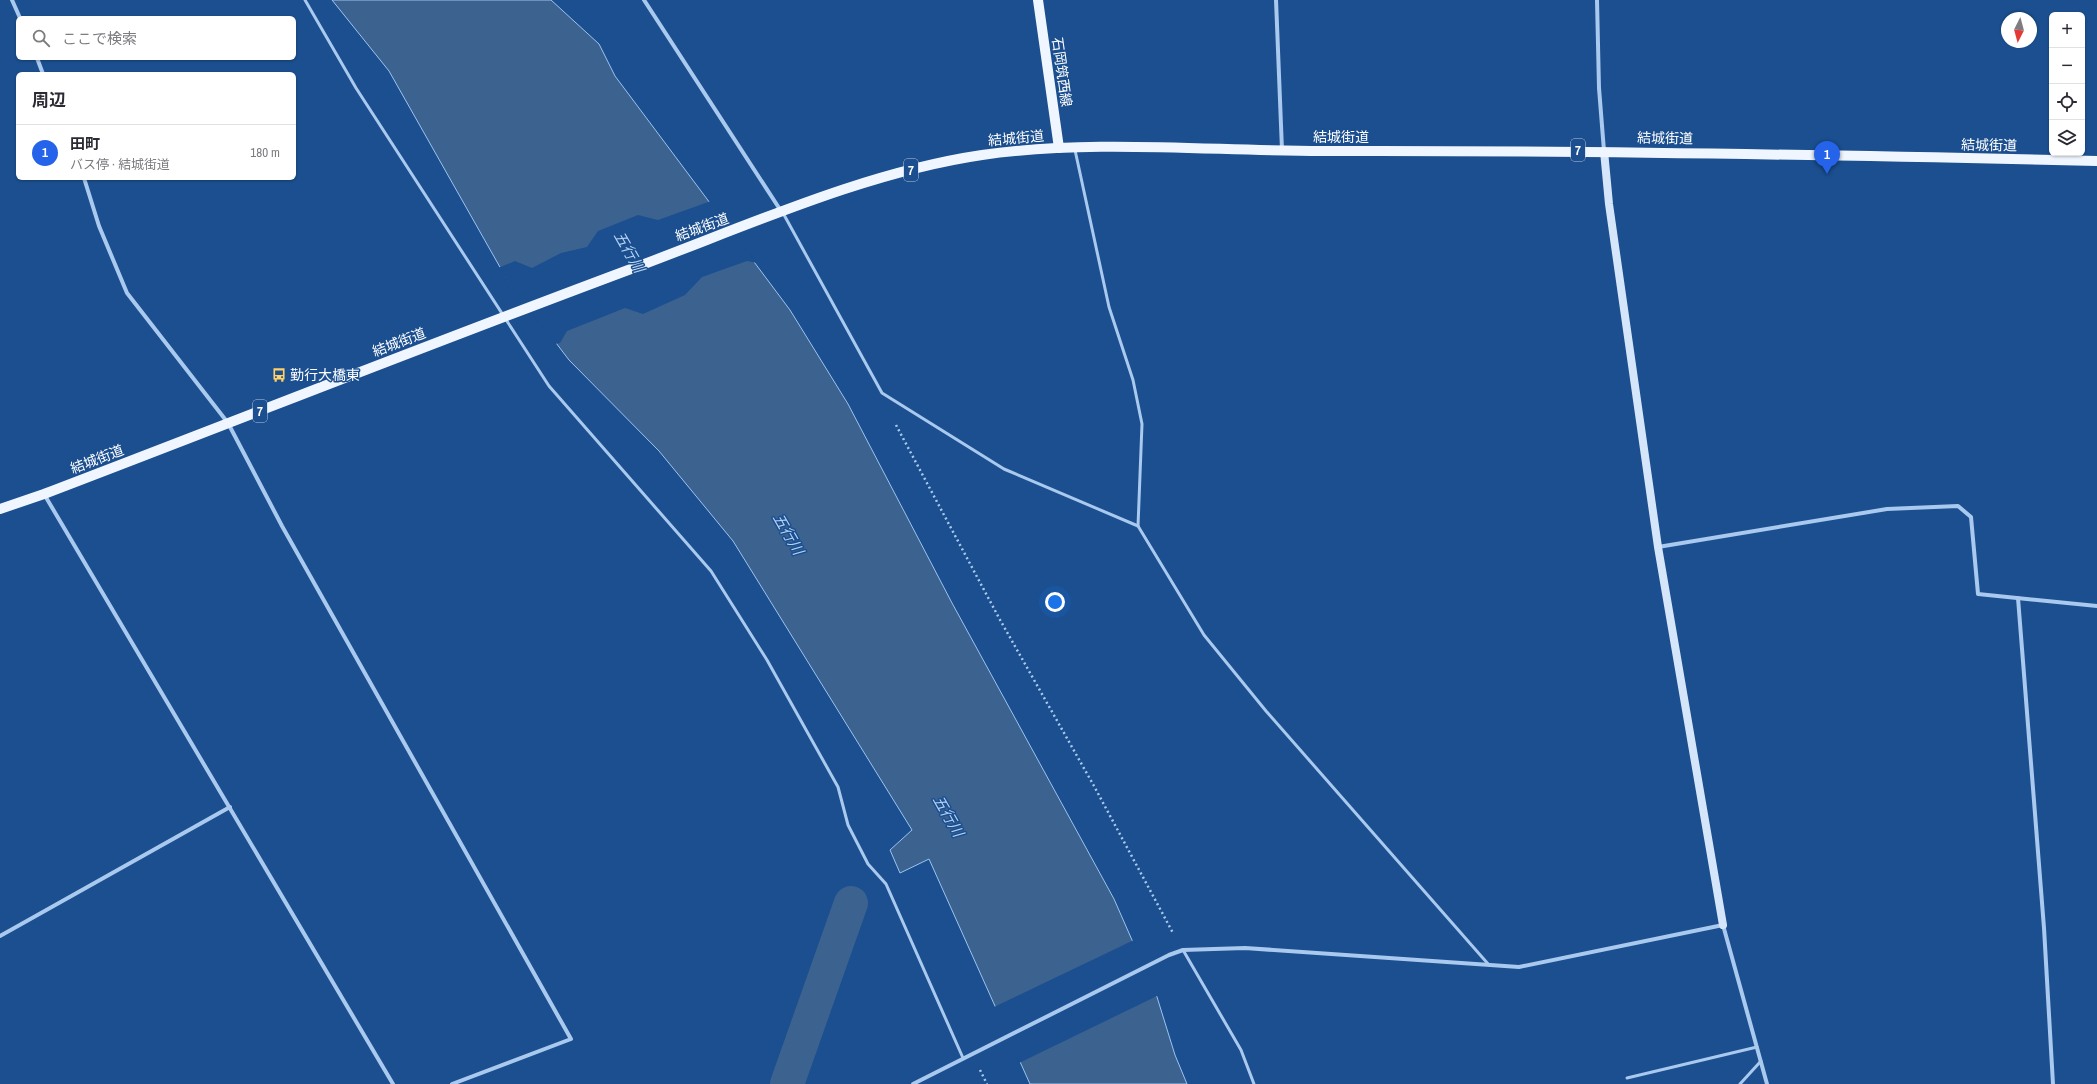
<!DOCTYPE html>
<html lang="ja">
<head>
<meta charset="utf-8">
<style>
	body { margin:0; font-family:"Archivo Narrow","Noto Sans JP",sans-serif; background:#f2f2f3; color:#2b2b33 }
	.controls { position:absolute; right:12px; top:12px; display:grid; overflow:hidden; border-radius:6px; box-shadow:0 1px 3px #0004 }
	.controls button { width:36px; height:36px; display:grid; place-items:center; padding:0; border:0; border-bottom:1px solid #e1e1e2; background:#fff; color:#2b2b33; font:20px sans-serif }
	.compass { position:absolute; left:2001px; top:12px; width:36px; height:36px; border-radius:50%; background:#fff; box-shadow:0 1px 3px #0004; rotate:186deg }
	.you { position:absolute; left:1055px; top:602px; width:14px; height:14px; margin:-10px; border:3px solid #fff; border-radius:50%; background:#1a73e8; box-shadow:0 0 0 6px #1a73e833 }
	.badge { display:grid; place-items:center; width:26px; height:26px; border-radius:50%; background:#2563eb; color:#fff; font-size:13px; font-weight:700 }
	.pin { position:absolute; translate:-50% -33px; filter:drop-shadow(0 1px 2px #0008) }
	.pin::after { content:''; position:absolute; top:21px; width:14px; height:12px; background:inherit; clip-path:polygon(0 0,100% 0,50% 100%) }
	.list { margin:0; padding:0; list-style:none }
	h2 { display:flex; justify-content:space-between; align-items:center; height:52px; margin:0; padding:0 16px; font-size:17px }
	h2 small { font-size:13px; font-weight:400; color:#7c7c81 }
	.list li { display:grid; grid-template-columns:26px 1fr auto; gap:12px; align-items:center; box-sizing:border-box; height:56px; padding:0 16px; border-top:1px solid #e1e1e2 }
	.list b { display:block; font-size:15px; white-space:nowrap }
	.list p { margin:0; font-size:13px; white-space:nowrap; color:#7c7c81 }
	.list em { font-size:13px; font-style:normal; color:#7c7c81 }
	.icon { flex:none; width:22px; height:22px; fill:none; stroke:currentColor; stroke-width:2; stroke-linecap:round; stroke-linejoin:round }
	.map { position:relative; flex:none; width:2097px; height:1084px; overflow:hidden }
	.search { position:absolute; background:#fff; box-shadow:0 1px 3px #0004; left:16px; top:16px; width:280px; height:44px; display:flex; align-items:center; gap:10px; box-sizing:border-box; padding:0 14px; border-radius:6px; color:#7c7c81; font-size:15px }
	.panel { position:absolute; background:#fff; box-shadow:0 1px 3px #0004; left:16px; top:72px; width:280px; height:108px; border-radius:6px }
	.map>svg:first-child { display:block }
	.water { fill:#3c6290; stroke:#9cc4f0 }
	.pier { fill:#1b4f8f }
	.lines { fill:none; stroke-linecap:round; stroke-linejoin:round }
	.canal { stroke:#3c6290; stroke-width:34 }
	.path { stroke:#a9c9ee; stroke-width:2.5; stroke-dasharray:2 3; stroke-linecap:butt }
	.lane { stroke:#a9c9ee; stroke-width:3 }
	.street { stroke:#a9c9ee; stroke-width:4 }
	.secondary { stroke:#d6e6fa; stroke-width:8 }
	.primary { stroke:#f0f6ff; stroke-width:10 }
	.labels { text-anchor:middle; stroke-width:3; stroke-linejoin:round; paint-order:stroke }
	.shield { fill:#1b4f8f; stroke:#bbcadd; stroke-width:1 }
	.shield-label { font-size:13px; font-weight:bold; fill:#fff }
	.street-label { font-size:14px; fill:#fff; stroke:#1b4f8f }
	.poi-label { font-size:14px; fill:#fff; stroke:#1b4f8f; text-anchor:start }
	.water-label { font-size:15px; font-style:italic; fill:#b5d3f5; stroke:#1b4f8f }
</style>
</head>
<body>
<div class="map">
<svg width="2097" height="1084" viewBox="0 0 2097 1084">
	<rect width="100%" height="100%" fill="#1b4f8f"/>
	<path class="water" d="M332 0H551L599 44 615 76 790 310 848 404 952 603 1114 899 1157 997 1175 1055 1187 1084H1030L929 859 900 873 890 850 912 830 733 541 659 451 569 360 505 276 389 71Z"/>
	<g class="pier">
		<path d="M711 201 757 263 747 261 702 277 685 295 643 314 625 308 567 331 560 343 555 344 498 268 515 261 532 268 561 253 587 247 598 231 638 215 658 220Z"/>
		<path d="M1134 940 1159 995 1019 1063 994 1007Z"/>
	</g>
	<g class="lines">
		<path class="canal" d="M787 1084 851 903"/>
		<g class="path">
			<path d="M896 425 999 618 1094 786 1173 933"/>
			<path d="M980 1070 987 1084"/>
		</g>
		<g class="lane">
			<path d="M305 0 356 88 549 386 711 571 767 660 838 787 848 825 868 864 886 884 963 1058"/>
			<path d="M1075 150 1109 307 1133 380 1142 424 1138 526 1204 635 1266 711 1489 965"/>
			<path d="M783 213 882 393 1004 469 1138 526"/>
			<path d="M1183 950 1241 1050 1254 1084"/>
			<path d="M1627 1078 1757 1047"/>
			<path d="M1740 1084 1761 1061"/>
		</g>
		<g class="street">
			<path d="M12 0 20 18"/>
			<path d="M644 0 781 211"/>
			<path d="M1276 0 1282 150"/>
			<path d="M1597 0 1599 88 1604 151"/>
			<path d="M37 58 43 74"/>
			<path d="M84 178 99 226 127 293 228 423 282 526 571 1039 452 1084"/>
			<path d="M44 494 393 1084"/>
			<path d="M1658 547 1887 509 1958 506 1971 517 1978 594 2097 606"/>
			<path d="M2018 598 2044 928 2053 1084"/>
			<path d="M0 936 230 807"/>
			<path d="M913 1084 1169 955 1183 950 1245 948 1519 967 1723 925 1767 1084"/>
		</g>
		<path class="secondary" d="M1604 151 1609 204 1658 547 1723 925"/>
		<g class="primary">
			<path d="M1038 0 1059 148"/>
			<path d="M0 509 44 494C243 418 440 340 639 266 749 225 866 172 982 155 1095 139 1209 151 1322 151 1580 150 1839 155 2097 161"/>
		</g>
	</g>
	<defs>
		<symbol id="bus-bare" viewBox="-9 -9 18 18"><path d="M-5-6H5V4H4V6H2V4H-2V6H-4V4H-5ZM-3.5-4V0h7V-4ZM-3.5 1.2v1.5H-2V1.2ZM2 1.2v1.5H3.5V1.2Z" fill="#ffd166" stroke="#1b4f8f" stroke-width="2.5" paint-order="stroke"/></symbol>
	</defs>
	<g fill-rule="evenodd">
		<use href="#bus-bare" x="269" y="365" width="20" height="20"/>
	</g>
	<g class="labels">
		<g class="shield">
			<rect x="1571" y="139" width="14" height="22" rx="3"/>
			<rect x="904" y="159" width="14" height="22" rx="3"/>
			<rect x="253" y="400" width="14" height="22" rx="3"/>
		</g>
		<g class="shield-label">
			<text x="1578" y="155">7</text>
			<text x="911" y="175">7</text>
			<text x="260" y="416">7</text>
		</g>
		<g class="street-label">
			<text transform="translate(1062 72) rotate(82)" y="5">石岡筑西線</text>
			<text x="1341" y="142">結城街道</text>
			<text transform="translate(1016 138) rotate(-5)" y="5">結城街道</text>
			<text transform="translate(1665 138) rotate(1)" y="5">結城街道</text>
			<text transform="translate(1989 145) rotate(1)" y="5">結城街道</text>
			<text transform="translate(702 227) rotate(-20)" y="5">結城街道</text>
			<text transform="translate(399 342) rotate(-21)" y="5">結城街道</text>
			<text transform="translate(97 459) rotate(-21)" y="5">結城街道</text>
		</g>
		<g class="poi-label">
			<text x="290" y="380">勤行大橋東</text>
		</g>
		<g class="water-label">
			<text transform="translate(629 252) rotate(60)" y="5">五行川</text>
			<text transform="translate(788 534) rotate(60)" y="5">五行川</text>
			<text transform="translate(948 816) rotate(60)" y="5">五行川</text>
		</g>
	</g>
</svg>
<div class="controls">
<button>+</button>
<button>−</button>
<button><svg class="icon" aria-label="locate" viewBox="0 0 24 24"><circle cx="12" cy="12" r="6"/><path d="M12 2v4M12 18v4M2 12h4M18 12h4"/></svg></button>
<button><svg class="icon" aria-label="layers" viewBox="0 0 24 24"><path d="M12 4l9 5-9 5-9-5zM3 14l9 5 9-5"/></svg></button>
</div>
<svg class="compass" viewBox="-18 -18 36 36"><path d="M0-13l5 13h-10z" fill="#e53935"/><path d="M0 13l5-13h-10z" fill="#7c7c81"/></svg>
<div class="you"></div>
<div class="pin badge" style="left:1827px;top:174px">1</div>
<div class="search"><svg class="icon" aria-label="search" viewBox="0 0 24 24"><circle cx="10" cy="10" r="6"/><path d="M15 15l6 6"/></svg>ここで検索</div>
<section class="panel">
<h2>周辺<small></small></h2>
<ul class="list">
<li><span class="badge">1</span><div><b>田町</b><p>バス停 · 結城街道</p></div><em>180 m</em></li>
</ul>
</section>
</div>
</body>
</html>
